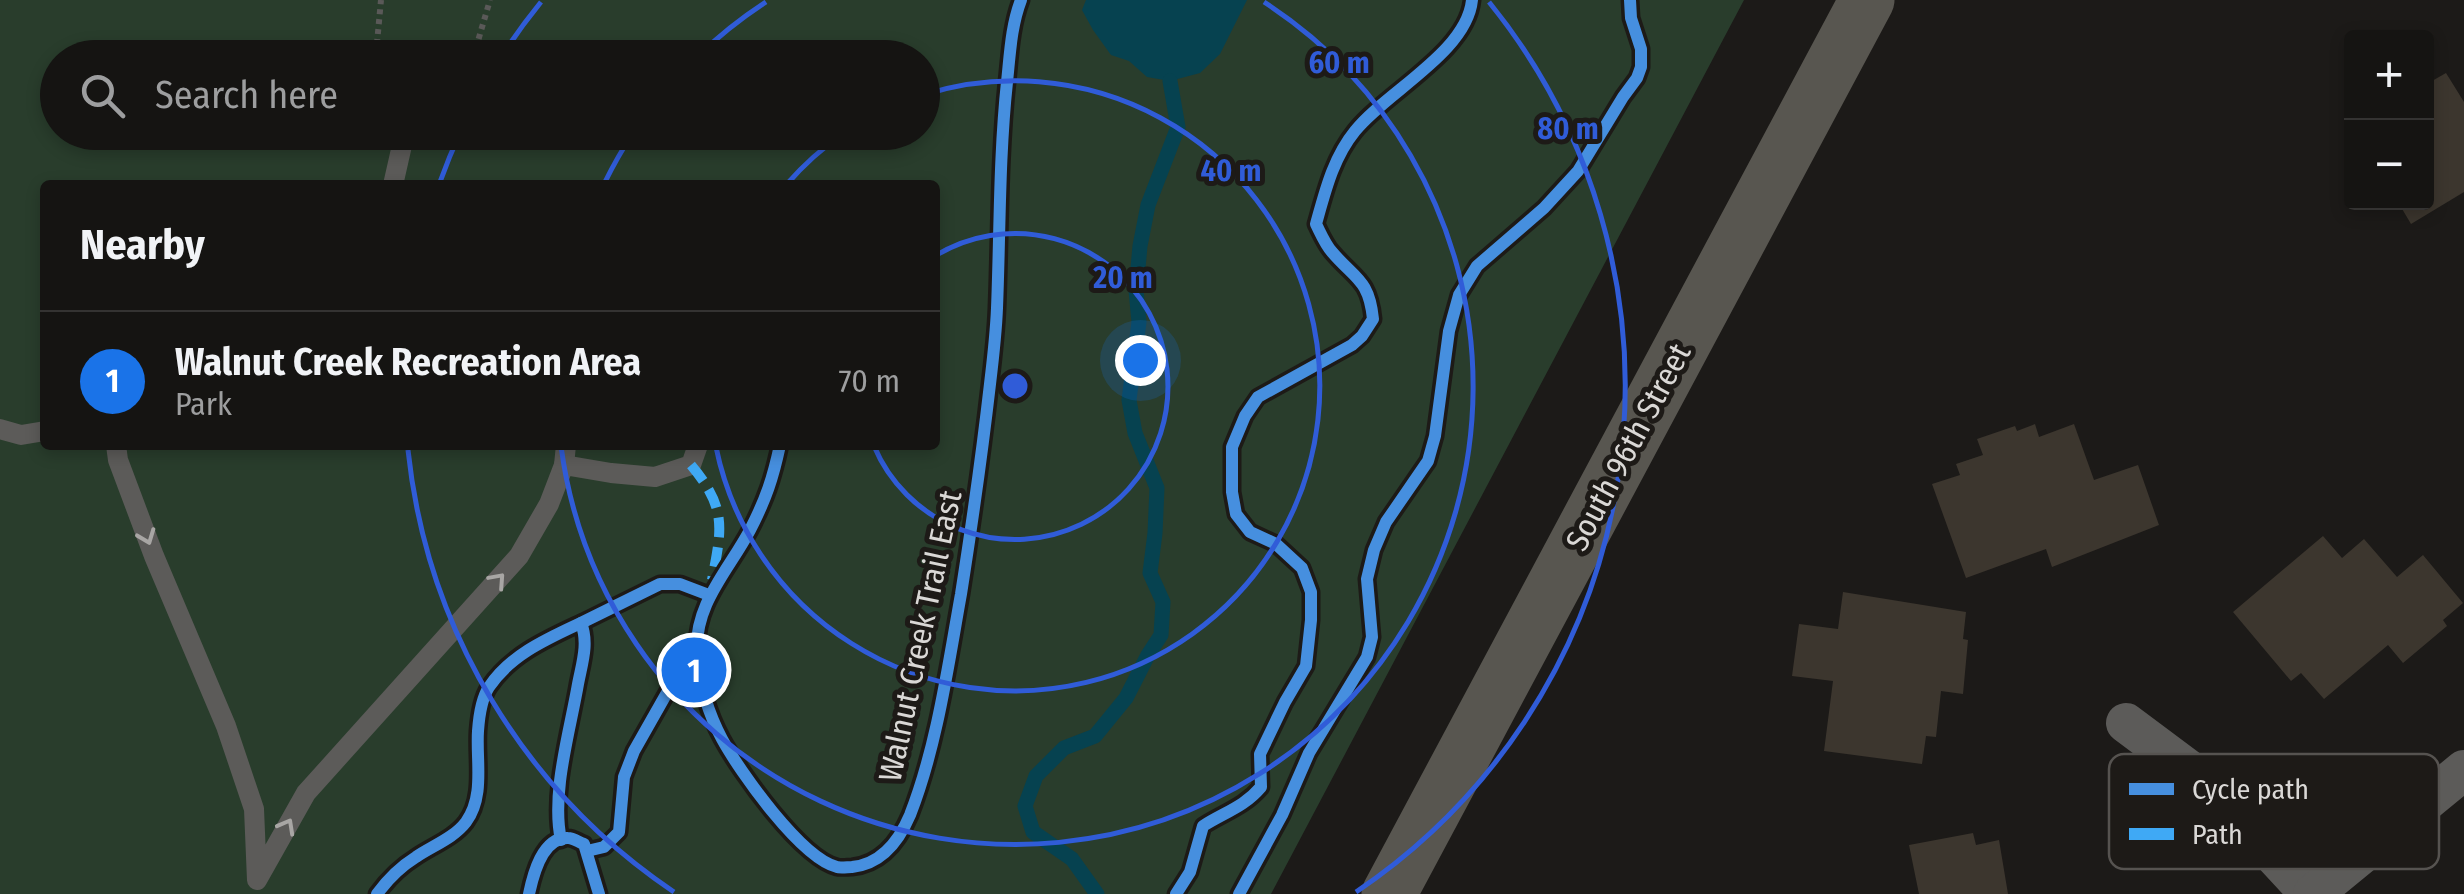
<!DOCTYPE html>
<html lang="en">
<head>
<meta charset="utf-8">
<style>
	body { margin:0; font-family:"Fira Sans Condensed",sans-serif; background:#1e1d1b; color:#f1f3f6 }
	.controls { position:absolute; right:30px; top:30px; display:grid; overflow:hidden; border-radius:10px; box-shadow:0 5px 15px #0003 }
	.controls button { width:90px; height:90px; display:grid; place-items:center; padding:0; border:0; border-bottom:2px solid #343332; background:#151412; color:#f1f3f6; font:50px sans-serif }
	.you { position:absolute; left:1140px; top:360px; width:35px; height:35px; margin:-25px; border:8px solid #fff; border-radius:50%; background:#1a73e8; box-shadow:0 0 0 15px #1a73e833 }
	.badge { display:grid; place-items:center; width:65px; height:65px; border-radius:50%; background:#1a73e8; color:#fff; font-size:32px; font-weight:700 }
	.pin { position:absolute; translate:-50% -50%; border:5px solid #fff; box-shadow:0 2px 10px #0006 }
	.list { margin:0; padding:0; list-style:none }
	h2 { display:flex; justify-content:space-between; align-items:center; height:130px; margin:0; padding:0 40px; font-size:42px }
	h2 small { font-size:32px; font-weight:400; color:#9d9e9f }
	.list li { display:grid; grid-template-columns:65px 1fr auto; gap:30px; align-items:center; box-sizing:border-box; height:140px; padding:0 40px; border-top:2px solid #343332 }
	.list b { display:block; font-size:38px; white-space:nowrap }
	.list p { margin:0; font-size:32px; white-space:nowrap; color:#9d9e9f }
	.list em { font-size:32px; font-style:normal; color:#9d9e9f }
	.icon { flex:none; width:55px; height:55px; fill:none; stroke:currentColor; stroke-width:2; stroke-linecap:round; stroke-linejoin:round }
	.map { position:relative; flex:none; width:2464px; height:894px; overflow:hidden }
	.search { position:absolute; background:#151412; box-shadow:0 5px 15px #0003; left:40px; top:40px; width:900px; height:110px; display:flex; align-items:center; gap:25px; box-sizing:border-box; padding:0 35px; border-radius:55px; color:#9d9e9f; font-size:38px }
	.panel { position:absolute; background:#151412; box-shadow:0 5px 15px #0003; left:40px; top:180px; width:900px; height:270px; border-radius:10px }
	.map>svg:first-child { display:block }
	.green { fill:#293d2c; fill-rule:evenodd }
	.water { fill:#064250 }
	.lines { fill:none; stroke-linecap:round; stroke-linejoin:round }
	.stream { stroke:#064250; stroke-width:15 }
	.building { fill:#3c362e }
	.path { stroke:#5a5958; stroke-width:6; stroke-dasharray:5 5; stroke-linecap:butt }
	.lane { stroke:#5c5b59; stroke-width:20 }
	.street { stroke:#5c5b59; stroke-width:40 }
	.secondary { stroke:#585650; stroke-width:55 }
	.quiet { stroke:#3fa9f5; stroke-width:10; stroke-dasharray:20 10; stroke-linecap:butt }
	.cycleway-casing { stroke:#1d1a17; stroke-width:19 }
	.cycleway { stroke:#468fdf; stroke-width:12 }
	.oneway { stroke:#a8a6a4 }
	.ring { fill:none; stroke:#305cd8; stroke-width:5 }
	.labels { text-anchor:middle; stroke-width:10; stroke-linejoin:round; paint-order:stroke }
	.street-label { font-size:32px; fill:#dad8d6; stroke:#1d1a17 }
	.key { fill:#1d1a17; stroke:#565350; stroke-width:2.5 }
	.key-label { font-size:28px; fill:#dad8d6 }
	.centre { fill:#305cd8; stroke:#1d1a17; stroke-width:5 }
	.ring-label { font-size:30px; text-anchor:middle; font-weight:bold; fill:#305cd8; stroke:#1d1a17; stroke-width:10; stroke-linejoin:round; paint-order:stroke }
</style>
</head>
<body>
<div class="map">
<svg width="2464" height="894" viewBox="0 0 2464 894">
	<rect width="100%" height="100%" fill="#1c1a18"/>
	<path class="green" d="M0 0H1744L1271 894H0ZM58 58H922V132H58ZM45 185H935V445H45Z"/>
	<path class="water" d="M1086 0H1247L1220 54 1200 73 1170 81 1147 77 1129 61 1111 55 1093 30 1082 10Z"/>
	<g class="lines">
		<path class="stream" d="M1097 894 1072 859 1033 832 1025 806 1036 776 1064 748 1095 736 1126 698 1148 655 1161 635 1163 602 1150 573 1155 533 1157 488 1135 433 1129 400 1139 322 1136 290 1140 246 1148 205 1178 127 1170 81"/>
	</g>
	<g class="building">
		<path d="M2426 72 2432 81 2446 73 2464 102V192L2411 224 2398 202H2426Z"/>
		<path d="M2035 424 2039 437 2074 424 2094 480 2138 465 2159 525 2052 567 2046 549 1966 578 1932 484 1960 475 1956 464 1983 455 1977 439 2015 426 2017 431Z"/>
		<path d="M2323 536 2342 558 2364 539 2397 577 2423 555 2463 603 2443 620 2447 626 2403 663 2388 645 2324 699 2301 673 2291 681 2233 612Z"/>
		<path d="M1843 592 1966 612 1963 639 1968 640 1963 694 1941 691 1936 737 1926 736 1922 764 1824 751 1833 681 1792 676 1799 624 1838 629Z"/>
		<path d="M1973 833 1976 845 1999 840 2008 894H1919L1909 845Z"/>
	</g>
	<g class="lines">
		<g class="path">
			<path d="M376 54 381 0"/>
			<path d="M473 58 490 0"/>
		</g>
		<g class="lane">
			<path d="M393 185 405 132"/>
			<path d="M0 429 21 435 45 431"/>
			<path d="M116 445 118 460 154 556 226 726 254 809 257 880 306 793 519 556 549 504 564 465 566 445"/>
			<path d="M564 465 611 473 655 477 691 465 698 445"/>
		</g>
		<g class="street">
			<path d="M2126 723 2209 785 2310 894"/>
			<path d="M2313 894 2464 770"/>
		</g>
		<path class="secondary" d="M1389 894 1867 0"/>
		<path class="quiet" d="M691 465C727 508 722 528 712 580"/>
		<defs>
			<g id="cycleway">
				<path d="M780 445C773 478 766 499 750 530 729 570 694 604 697 653 698 681 709 715 722 739 740 772 801 858 837 867 840 868 848 867 852 867 882 864 899 841 910 815 937 746 948 666 961 594 972 524 982 454 990 384 993 359 996 334 997 308 1000 233 999 157 1007 82 1010 54 1011 26 1021 0"/>
				<path d="M561 840C551 793 570 731 578 684 582 663 589 643 581 623"/>
				<path d="M587 851 604 847 619 832 624 777 634 751 698 638"/>
				<path d="M377 894C388 879 400 867 416 857 432 846 454 838 466 822 485 796 476 761 478 731 479 717 481 699 489 687 511 654 549 638 583 622 609 609 634 597 660 584H680L709 595"/>
				<path d="M529 894C533 875 542 837 568 838 574 838 578 842 584 844L599 894"/>
				<path d="M1176 894 1190 872 1203 826C1225 812 1244 807 1261 787L1260 754 1285 702 1306 666 1311 620V592L1302 568 1276 544 1250 532 1236 514 1232 492V447L1245 416 1258 397 1352 345 1362 336 1373 319C1369 279 1355 279 1332 252 1325 244 1321 234 1316 224 1325 192 1333 158 1355 131 1386 92 1467 52 1472 0"/>
				<path d="M1239 894 1282 815 1309 753 1367 657 1372 637 1367 579 1374 550 1386 522 1428 461 1435 436 1449 331 1459 295 1477 266 1544 208 1578 171 1623 97 1637 78 1641 67V49L1631 18 1630 0"/>
			</g>
		</defs>
		<use href="#cycleway" class="cycleway-casing"/>
		<use href="#cycleway" class="cycleway"/>
	</g>
	<defs><path id="oneway-chevron" d="M-2-3.5L2.5 0L-2 3.5" fill="none" stroke-width="1.6" stroke-linecap="round" stroke-linejoin="round" transform="scale(2.5)"/></defs>
	<g class="oneway">
		<use href="#oneway-chevron" transform="translate(147 537) rotate(69)"/>
		<use href="#oneway-chevron" transform="translate(498 580) rotate(-48)"/>
		<use href="#oneway-chevron" transform="translate(287 826) rotate(-61)"/>
	</g>
	<g class="ring">
		<path d="M935 256A153 153 0 1 1 874 446"/>
		<path d="M787 184A305 305 0 0 1 844 133M923 95A305 305 0 1 1 716 447"/>
		<path d="M605 182A458 458 0 0 1 633 133M697 57A458 458 0 0 1 766 2M1264 2A458 458 0 1 1 561 446"/>
		<path d="M674 892A610 610 0 0 1 408 450M440 182A610 610 0 0 1 460 133M503 54A610 610 0 0 1 541 2M1489 2A610 610 0 0 1 1356 892"/>
	</g>
	<g class="labels">
		<g class="street-label">
			<text transform="translate(1628 447) rotate(-62)" y="11">South 96th Street</text>
			<text transform="translate(920 636) rotate(-78)" y="11">Walnut Creek Trail East</text>
		</g>
	</g>
	<rect x="2109" y="754" width="330" height="115" rx="15" class="key"/>
	<rect x="2129" y="783" width="45" height="12" fill="#468fdf"/>
	<rect x="2129" y="828" width="45" height="12" fill="#3fa9f5"/>
	<g class="key-label">
		<text x="2192" y="799">Cycle path</text>
		<text x="2192" y="844">Path</text>
	</g>
	<circle cx="1015" cy="386" r="15" class="centre"/>
	<g class="ring-label">
		<text x="1339" y="73">60 m</text>
		<text x="1568" y="139">80 m</text>
		<text x="1231" y="181">40 m</text>
		<text x="1123" y="288">20 m</text>
	</g>
</svg>
<div class="controls">
<button>+</button>
<button>−</button>
</div>
<div class="you"></div>
<div class="pin badge" style="left:694px;top:670px">1</div>
<div class="search"><svg class="icon" aria-label="search" viewBox="0 0 24 24"><circle cx="10" cy="10" r="6"/><path d="M15 15l6 6"/></svg>Search here</div>
<section class="panel">
<h2>Nearby<small></small></h2>
<ul class="list">
<li><span class="badge">1</span><div><b>Walnut Creek Recreation Area</b><p>Park</p></div><em>70 m</em></li>
</ul>
</section>
</div>
</body>
</html>
